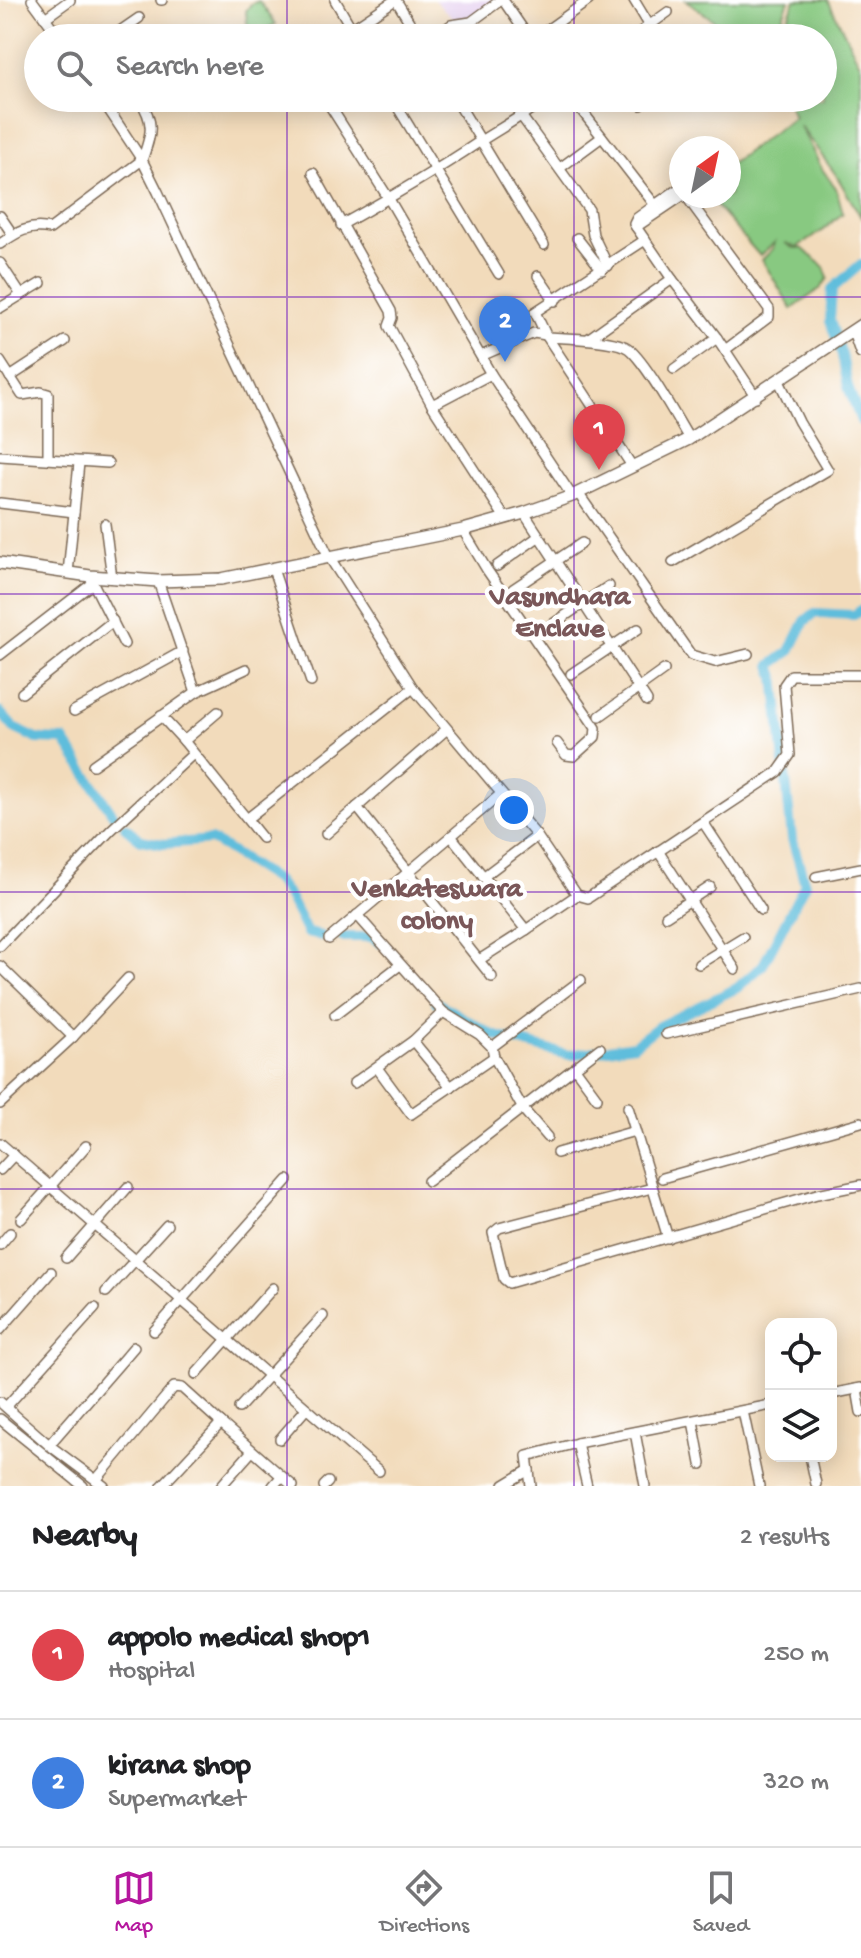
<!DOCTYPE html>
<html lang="en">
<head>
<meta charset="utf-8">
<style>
	body { margin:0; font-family:"Gochi Hand",sans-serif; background:#f2f2f2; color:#202124 }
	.controls { position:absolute; right:24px; bottom:24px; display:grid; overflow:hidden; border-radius:16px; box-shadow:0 4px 20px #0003 }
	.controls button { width:72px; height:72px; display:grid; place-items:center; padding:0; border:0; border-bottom:2px solid #e0e0e0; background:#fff; color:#202124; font:40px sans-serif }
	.compass { position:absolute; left:669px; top:136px; width:72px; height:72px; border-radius:50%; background:#fff; box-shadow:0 4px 20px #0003; rotate:33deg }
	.you { position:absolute; left:514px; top:810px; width:28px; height:28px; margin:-20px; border:6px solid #fff; border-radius:50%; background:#1a73e8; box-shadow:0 0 0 12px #1a73e833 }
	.badge { display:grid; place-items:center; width:52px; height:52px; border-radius:50%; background:#b5179e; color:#fff; font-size:26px; font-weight:700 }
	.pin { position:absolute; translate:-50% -66px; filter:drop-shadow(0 2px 4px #0008) }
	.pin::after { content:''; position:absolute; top:42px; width:28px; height:24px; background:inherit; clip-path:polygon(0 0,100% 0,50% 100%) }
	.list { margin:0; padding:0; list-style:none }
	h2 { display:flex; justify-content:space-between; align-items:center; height:104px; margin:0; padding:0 32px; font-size:34px }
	h2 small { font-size:26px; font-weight:400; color:#757577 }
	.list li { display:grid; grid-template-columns:52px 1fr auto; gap:24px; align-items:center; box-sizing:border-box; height:128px; padding:0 32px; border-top:2px solid #e0e0e0 }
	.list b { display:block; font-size:30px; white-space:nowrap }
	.list p { margin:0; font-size:26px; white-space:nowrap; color:#757577 }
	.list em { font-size:26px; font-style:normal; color:#757577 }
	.icon { flex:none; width:44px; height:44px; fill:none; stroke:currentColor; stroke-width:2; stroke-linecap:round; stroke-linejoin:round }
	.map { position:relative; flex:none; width:861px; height:1486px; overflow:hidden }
	.search { position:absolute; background:#fff; box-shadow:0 4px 20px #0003; left:24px; right:24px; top:24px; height:88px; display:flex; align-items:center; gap:20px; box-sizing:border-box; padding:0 28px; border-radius:44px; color:#757577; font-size:30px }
	.sheet { height:360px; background:#fff }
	nav { display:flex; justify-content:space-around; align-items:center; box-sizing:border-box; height:112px; border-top:2px solid #e0e0e0; background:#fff; font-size:22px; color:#757577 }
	nav a { display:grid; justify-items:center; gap:4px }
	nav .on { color:#b5179e }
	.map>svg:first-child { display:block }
	.built { fill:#e6d2f0 }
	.green { fill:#88c981; stroke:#627a50; stroke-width:2 }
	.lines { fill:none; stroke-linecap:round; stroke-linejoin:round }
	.canal { stroke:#5ebddc; stroke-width:10 }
	.minor-casing { stroke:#7b6855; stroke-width:12 }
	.tertiary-casing { stroke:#7b6855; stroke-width:14 }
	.minor { stroke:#fff; stroke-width:9 }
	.tertiary { stroke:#fff; stroke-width:11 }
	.grid { fill:none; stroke:#7b2cbf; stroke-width:2; stroke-opacity:0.55 }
	.labels { text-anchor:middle; stroke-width:8; stroke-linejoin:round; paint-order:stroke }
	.neighbourhood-label { font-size:28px; font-weight:bold; fill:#7a5759; stroke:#fff }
</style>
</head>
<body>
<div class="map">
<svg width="861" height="1486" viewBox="0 0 861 1486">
	<rect width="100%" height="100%" fill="#fff"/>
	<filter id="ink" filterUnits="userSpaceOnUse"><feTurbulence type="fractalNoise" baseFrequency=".0125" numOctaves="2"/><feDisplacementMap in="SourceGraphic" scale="16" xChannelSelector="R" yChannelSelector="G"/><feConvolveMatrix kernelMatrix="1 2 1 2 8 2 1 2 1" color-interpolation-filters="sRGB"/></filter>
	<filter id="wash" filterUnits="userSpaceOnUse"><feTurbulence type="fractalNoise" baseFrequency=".006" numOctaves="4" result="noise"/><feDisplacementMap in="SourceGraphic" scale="32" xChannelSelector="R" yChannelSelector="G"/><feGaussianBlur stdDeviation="1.8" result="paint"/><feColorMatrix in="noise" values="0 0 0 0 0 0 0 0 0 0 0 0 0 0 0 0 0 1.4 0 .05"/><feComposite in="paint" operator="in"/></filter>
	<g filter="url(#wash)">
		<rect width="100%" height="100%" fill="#f2dbbb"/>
		<path class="built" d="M434 0H494L474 18 455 20Z"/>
		<g class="green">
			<path d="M686 0H789L775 38H726L716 22Z"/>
			<path d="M795 0H828L861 66V217L836 175 800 126 822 169 836 188 843 213 822 231 797 247 785 243 793 248H802L824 267 828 278 821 288 792 309 762 260 773 249 775 242 760 256 707 196H729V165L794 117 786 98H823V38H780Z"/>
			<path d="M259 1 276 24 253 34 247 23 246 11 251 4Z"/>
		</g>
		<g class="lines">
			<g class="canal">
				<path d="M861 264 832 289 830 321 842 355 848 387 861 421"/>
				<path d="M0 712 14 728 37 739 64 740 114 816"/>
				<path d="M125 827 141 840 163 844 211 840 225 848 277 881 289 897 307 933 321 936"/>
				<path d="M342 937H372L380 943"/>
				<path d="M436 1002 493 1035 549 1050 569 1055 634 1045 659 1026 737 988 763 965 805 884 792 839 775 677 771 665 790 651 805 621 815 613 854 615 861 610"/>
			</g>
		</g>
	</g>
	<g filter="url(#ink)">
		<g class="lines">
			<defs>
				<g id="minor">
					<path d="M32 0 60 38"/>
					<path d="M161 0H162"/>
					<path d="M335 0 357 38"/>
					<path d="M396 0 419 38"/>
					<path d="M503 0 529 38"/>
					<path d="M634 0 657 38"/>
					<path d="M45 18 70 0"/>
					<path d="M288 33 291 38"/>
					<path d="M110 38 139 18"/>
					<path d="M338 38 395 0"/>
					<path d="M433 38 451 25 471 22 501 0"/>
					<path d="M536 38 589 0"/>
					<path d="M632 38 668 12"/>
					<path d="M101 98 142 160 158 192 328 555 413 688 537 836 577 895 588 898 778 772 790 755 784 685 791 675H861"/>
					<path d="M325 98 389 199 491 374 572 496"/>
					<path d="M392 98 499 274"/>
					<path d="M455 98 544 245"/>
					<path d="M572 98 655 205 637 218 634 224 672 279"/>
					<path d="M636 98 641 105"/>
					<path d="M695 98 697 100"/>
					<path d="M522 117 589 210 593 235 608 266"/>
					<path d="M560 168 602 137"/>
					<path d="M313 173 391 311 392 318 389 326 432 405"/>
					<path d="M686 196 769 309V317L725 350"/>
					<path d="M655 205 681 187"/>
					<path d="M0 216 13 235"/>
					<path d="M341 225C388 199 434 172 479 142 502 127 525 115 546 98"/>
					<path d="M636 227 682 196"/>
					<path d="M577 238 602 270"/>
					<path d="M0 244C16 233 29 224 50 229L142 160C152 133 155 123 139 98"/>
					<path d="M0 263 21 295"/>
					<path d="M538 276 555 301"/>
					<path d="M0 308 41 283"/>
					<path d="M548 337C565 338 617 339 629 349 647 364 676 417 689 439"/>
					<path d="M588 339 672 279 717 338 756 397"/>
					<path d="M481 356 534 333 546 335"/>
					<path d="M0 361 22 395 41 392 48 394V458"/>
					<path d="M674 369 717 338"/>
					<path d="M491 374 432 405 505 518"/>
					<path d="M10 377 65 341"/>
					<path d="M0 456 108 463"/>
					<path d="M632 466 546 335 535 312 645 240"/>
					<path d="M578 493 691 655 715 662 748 654"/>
					<path d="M0 503 74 512"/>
					<path d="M524 513 647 701"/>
					<path d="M105 524 112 578"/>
					<path d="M463 530 487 570 596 728 595 737 574 756 566 755 557 743"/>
					<path d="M673 562 828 470 799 422 779 381"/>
					<path d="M497 566 538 537"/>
					<path d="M273 569 311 682"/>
					<path d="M68 573 79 463"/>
					<path d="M91 579 124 644"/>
					<path d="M158 581 196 692"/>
					<path d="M513 589 582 543"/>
					<path d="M541 632 609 586"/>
					<path d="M0 655 93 583"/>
					<path d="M571 674 638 629"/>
					<path d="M22 693 113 621"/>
					<path d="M74 711 183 651"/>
					<path d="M161 716 184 741 262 838"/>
					<path d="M600 716 664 670"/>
					<path d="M184 741 218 712"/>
					<path d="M93 765 196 692 246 669"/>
					<path d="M357 807 492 977"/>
					<path d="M248 818 413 688"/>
					<path d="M703 822 761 910"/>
					<path d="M326 834 447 729"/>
					<path d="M451 836 526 930 479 960"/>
					<path d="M658 851 735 969"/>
					<path d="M483 877 537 836"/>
					<path d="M816 877 861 868"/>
					<path d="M357 915 443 1012 480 1035 492 1047 494 1057 523 1109 547 1137"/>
					<path d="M666 916 710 887"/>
					<path d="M526 930 577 895"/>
					<path d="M329 939 501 794"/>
					<path d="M0 946 111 830 193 754"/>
					<path d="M699 964 743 937"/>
					<path d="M0 966 73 1037"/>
					<path d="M335 1015 400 965"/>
					<path d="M666 1034 861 989"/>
					<path d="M413 1041 451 1087"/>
					<path d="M492 1047 581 980"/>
					<path d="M575 1068 597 1098"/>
					<path d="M378 1069 411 1114 494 1057"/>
					<path d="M354 1083 413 1041 443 1012"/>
					<path d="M0 1104 73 1037 128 978"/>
					<path d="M628 1107 668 1238"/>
					<path d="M0 1143 379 1471"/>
					<path d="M557 1153 635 1131"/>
					<path d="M0 1170 14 1155"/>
					<path d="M662 1178 861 1122"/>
					<path d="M428 1181 600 1048"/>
					<path d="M652 1188 499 1228 493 1233 504 1279 509 1283 817 1194 861 1185"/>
					<path d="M21 1219 86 1146"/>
					<path d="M0 1245 10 1233"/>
					<path d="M66 1258 128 1187"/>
					<path d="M106 1292 167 1225"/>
					<path d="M0 1330 51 1272"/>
					<path d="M154 1331 288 1180"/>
					<path d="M196 1374 273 1288"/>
					<path d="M857 1389 861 1412"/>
					<path d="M831 1394 861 1388"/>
					<path d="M0 1402 49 1445 104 1486"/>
					<path d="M6 1407 95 1308"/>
					<path d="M239 1408 323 1316"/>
					<path d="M743 1411 759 1486"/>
					<path d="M0 1419 83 1486"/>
					<path d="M693 1421 701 1464"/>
					<path d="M635 1432 645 1486"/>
					<path d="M280 1439 306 1409"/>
					<path d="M577 1443 587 1486"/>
					<path d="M49 1445 134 1347"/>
					<path d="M810 1456 816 1484"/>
					<path d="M96 1480 174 1387 182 1388 221 1423"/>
					<path d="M504 1485 529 1470"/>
					<path d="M162 1486 221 1423 293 1486"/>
					<path d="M221 1486 252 1451"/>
					<path d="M273 1486 281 1477"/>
					<path d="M324 1486 328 1482"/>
					<path d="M531 1486 527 1456 577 1443 771 1405"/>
				</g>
				<g id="tertiary">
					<path d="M854 332 861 352"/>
					<path d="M0 563 90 576 158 581 221 579 463 530 524 513 572 496 689 439 861 325"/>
				</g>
			</defs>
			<use href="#minor" class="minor-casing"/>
			<use href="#tertiary" class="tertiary-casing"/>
			<use href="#minor" class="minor"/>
			<use href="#tertiary" class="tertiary"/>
		</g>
	</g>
	<path class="grid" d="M287 0V38M574 0V38M287 98V1486M574 98V1486M0 297H861M0 594H861M0 892H861M0 1189H861"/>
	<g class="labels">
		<g class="neighbourhood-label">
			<text x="560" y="604">Vasundhara<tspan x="560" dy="32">Enclave</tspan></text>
			<text x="437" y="896">Venkateswara<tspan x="437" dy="32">colony</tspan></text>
		</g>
	</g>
</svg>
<div class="controls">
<button><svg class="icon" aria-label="locate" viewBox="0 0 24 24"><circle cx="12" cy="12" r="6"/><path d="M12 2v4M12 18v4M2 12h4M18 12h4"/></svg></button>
<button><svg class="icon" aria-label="layers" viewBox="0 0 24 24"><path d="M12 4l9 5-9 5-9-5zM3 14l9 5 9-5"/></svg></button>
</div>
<svg class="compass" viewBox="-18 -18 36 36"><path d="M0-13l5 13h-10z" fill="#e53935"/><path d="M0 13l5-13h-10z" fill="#757577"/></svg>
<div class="you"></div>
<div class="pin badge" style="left:599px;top:470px;background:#e0444e">1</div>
<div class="pin badge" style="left:505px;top:362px;background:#3f7fe0">2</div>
<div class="search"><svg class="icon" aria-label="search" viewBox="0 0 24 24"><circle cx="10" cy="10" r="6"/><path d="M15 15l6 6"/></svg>Search here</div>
</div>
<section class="sheet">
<h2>Nearby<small>2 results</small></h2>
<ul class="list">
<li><span class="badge" style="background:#e0444e">1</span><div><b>appolo medical shop1</b><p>Hospital</p></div><em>250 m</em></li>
<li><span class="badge" style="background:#3f7fe0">2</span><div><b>kirana shop</b><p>Supermarket</p></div><em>320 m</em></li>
</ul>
</section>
<nav>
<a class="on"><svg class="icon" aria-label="map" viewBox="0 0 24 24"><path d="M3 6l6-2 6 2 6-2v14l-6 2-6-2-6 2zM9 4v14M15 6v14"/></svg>Map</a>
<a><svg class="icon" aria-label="directions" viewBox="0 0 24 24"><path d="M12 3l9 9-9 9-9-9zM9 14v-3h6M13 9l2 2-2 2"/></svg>Directions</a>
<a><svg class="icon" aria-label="saved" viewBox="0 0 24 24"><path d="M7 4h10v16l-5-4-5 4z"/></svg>Saved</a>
</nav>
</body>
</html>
